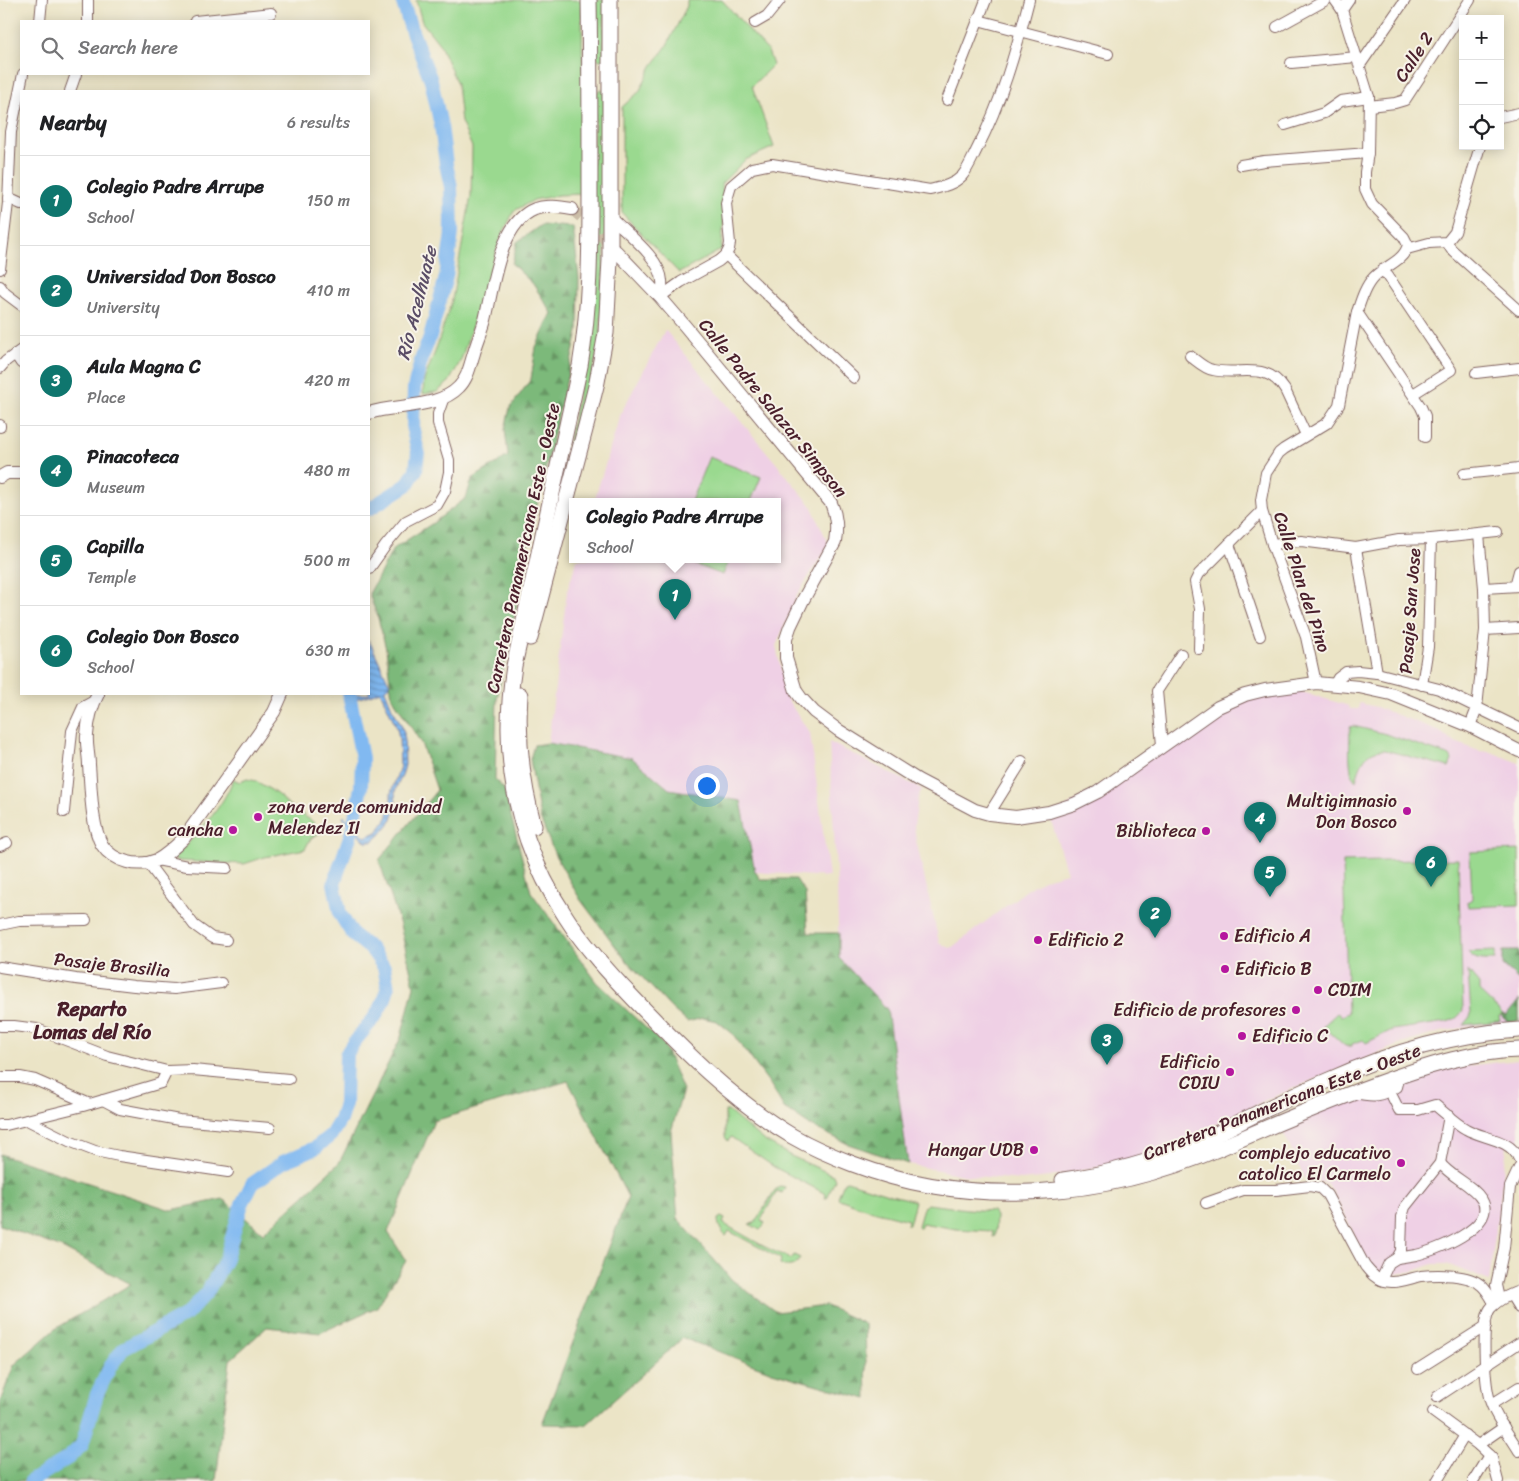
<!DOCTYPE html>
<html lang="en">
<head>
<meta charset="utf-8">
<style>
	body { margin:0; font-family:Sriracha,sans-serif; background:#f6f6f6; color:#202124 }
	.controls { position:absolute; right:15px; top:15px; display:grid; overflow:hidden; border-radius:0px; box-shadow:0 2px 12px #0003 }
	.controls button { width:45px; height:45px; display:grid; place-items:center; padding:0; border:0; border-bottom:1px solid #e0e0e0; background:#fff; color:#202124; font:25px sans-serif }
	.you { position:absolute; left:706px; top:785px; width:18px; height:18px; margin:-12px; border:4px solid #fff; border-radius:50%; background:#1a73e8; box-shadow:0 0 0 8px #1a73e833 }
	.badge { display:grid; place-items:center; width:32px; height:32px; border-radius:50%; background:#0f766e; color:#fff; font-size:16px; font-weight:700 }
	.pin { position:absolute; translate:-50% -41px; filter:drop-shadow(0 1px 2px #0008) }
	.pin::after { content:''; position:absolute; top:26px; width:18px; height:15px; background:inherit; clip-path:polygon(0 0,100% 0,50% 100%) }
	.popup { position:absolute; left:569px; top:498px; width:212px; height:65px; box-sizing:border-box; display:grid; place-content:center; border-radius:0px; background:#fff; filter:drop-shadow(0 1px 4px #0005); font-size:16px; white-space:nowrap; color:#757577 }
	.popup b { font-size:19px; color:#202124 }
	.popup::after { content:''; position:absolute; left:50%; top:100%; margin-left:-10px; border:10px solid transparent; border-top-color:#fff }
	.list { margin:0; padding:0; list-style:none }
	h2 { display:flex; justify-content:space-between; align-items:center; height:65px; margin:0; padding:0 20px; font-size:21px }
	h2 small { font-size:16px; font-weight:400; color:#757577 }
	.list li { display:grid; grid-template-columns:32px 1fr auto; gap:15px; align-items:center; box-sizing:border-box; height:90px; padding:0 20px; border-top:1px solid #e0e0e0 }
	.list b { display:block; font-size:19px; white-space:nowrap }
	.list p { margin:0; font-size:16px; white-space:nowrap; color:#757577 }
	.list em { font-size:16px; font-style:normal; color:#757577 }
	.icon { flex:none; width:28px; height:28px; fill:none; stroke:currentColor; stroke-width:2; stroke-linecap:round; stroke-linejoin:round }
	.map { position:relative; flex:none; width:1519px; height:1481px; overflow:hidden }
	.search { position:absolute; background:#fff; box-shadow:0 2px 12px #0003; left:20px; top:20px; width:350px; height:55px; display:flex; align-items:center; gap:12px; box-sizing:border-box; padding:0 18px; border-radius:0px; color:#757577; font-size:19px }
	.panel { position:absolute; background:#fff; box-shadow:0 2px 12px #0003; left:20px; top:90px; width:350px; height:605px; border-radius:0px }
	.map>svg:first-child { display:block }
	.built { fill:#efd0e5 }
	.green { fill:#9ad98f; stroke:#727c5d }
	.forest { fill:url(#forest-firs); stroke:#626c52 }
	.water { fill:url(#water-rules); stroke:#666c8e }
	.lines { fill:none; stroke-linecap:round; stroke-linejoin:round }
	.river { stroke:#81b9f1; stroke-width:14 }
	.major-tunnel { stroke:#cbbda7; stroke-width:12; stroke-dasharray:12 6; stroke-linecap:butt }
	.minor-casing { stroke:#826461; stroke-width:12 }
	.major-casing { stroke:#826461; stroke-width:14 }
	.highway-casing { stroke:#826461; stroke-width:17 }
	.minor { stroke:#fff; stroke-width:10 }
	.major { stroke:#fff; stroke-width:12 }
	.highway { stroke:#fff; stroke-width:15 }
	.poi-dot { fill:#b5179e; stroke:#f7f3e8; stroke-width:2 }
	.labels { text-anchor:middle; stroke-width:4; stroke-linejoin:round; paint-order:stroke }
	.street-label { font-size:18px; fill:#4a1f2b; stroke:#f7f3e8 }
	.poi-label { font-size:18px; fill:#4a1f2b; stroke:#f7f3e8; text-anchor:end }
	.water-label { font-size:19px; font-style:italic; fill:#5a4d66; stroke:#f7f3e8 }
	.quarter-label { font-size:20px; font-weight:bold; fill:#4a1f2b; stroke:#f7f3e8 }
</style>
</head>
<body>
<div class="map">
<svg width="1519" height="1481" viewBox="0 0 1519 1481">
	<defs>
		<pattern id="forest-firs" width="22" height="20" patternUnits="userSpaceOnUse" patternTransform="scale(1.25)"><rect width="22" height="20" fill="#7bb97a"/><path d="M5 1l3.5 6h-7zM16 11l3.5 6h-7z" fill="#679664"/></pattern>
		<pattern id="water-rules" width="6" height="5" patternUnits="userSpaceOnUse" patternTransform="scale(1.25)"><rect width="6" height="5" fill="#81b9f1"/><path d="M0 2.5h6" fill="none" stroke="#6c96c3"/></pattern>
	</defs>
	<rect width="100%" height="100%" fill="#f7f3e8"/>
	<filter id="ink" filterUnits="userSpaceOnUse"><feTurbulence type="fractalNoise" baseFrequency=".02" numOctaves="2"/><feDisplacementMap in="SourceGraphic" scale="10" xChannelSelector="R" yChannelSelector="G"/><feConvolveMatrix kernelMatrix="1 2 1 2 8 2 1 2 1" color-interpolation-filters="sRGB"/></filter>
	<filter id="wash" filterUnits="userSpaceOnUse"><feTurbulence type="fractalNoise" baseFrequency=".0096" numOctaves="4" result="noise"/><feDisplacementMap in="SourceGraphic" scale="20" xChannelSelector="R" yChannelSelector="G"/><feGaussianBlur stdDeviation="1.12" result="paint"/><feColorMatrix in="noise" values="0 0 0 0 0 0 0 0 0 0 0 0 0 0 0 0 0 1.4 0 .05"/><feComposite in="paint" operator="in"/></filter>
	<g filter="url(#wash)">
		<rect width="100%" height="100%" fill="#ebe4c6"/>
		<g class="built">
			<path d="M665 330 811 505 829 545 797 595 776 646 787 699 810 733 829 877 755 872 741 801 669 789 631 758 548 743 567 592 577 559H778V501H594L621 413Z"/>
			<path d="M1292 689 1349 706 1350 709H1359V703L1376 707 1440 731 1450 740 1479 751 1491 752 1519 763V1021L1478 1025 1440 1032 1398 1045 1268 1099 1167 1148 1127 1161 1050 1177 1022 1180 963 1175 908 1164 887 1009 839 958 837 886 829 742 922 789 918 797 916 813 914 825 916 840 939 942 947 947 951 948 1032 886 1048 878 1067 873 1050 817 1223 708 1259 695Z"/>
			<path d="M1519 1060V1142L1507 1146 1489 1281 1447 1264H1433L1414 1271 1391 1275 1377 1271 1370 1266 1332 1190 1326 1183 1305 1179 1281 1128 1352 1096 1448 1068Z"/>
		</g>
		<g class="green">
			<path d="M416 0H582L583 194 559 195 534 200 514 211 501 237 461 360 449 382 437 392 423 394 424 380 435 352 452 300 471 196 472 147 461 122 457 84 440 45 422 22Z"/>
			<path d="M594 0H605L604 60H600L596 58Z"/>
			<path d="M687 0H722L768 51 773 65 752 86 774 147 745 160 721 184 726 203 721 250 679 273 622 213V107L639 92 652 66 666 47 687 6Z"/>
			<path d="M601 90 604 91 607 196 600 342 560 499H557L581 380 596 93Z"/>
			<path d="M709 457 761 477 751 501H691Z"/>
			<path d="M680 559H729L723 575Z"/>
			<path d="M1353 726 1386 734 1450 756 1452 760 1449 767 1385 750C1365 749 1360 765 1356 781 1347 774 1350 739 1350 727Z"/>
			<path d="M233 779 240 782 247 779 256 781 271 790 282 798 286 803 313 822 322 832 311 838 305 849 265 857 244 864 179 861 173 858C194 838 224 807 233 779Z"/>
			<path d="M1519 850V905L1468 907 1467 902 1472 899 1470 852Z"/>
			<path d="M1458 859 1463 1010C1459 1017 1455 1020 1446 1022L1392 1030 1366 1043 1363 1040 1352 1044V1046H1345L1323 1026 1337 1013 1341 1016 1348 1013 1343 862Z"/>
			<path d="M1495 951V960C1484 960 1476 962 1468 952Z"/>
			<path d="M1468 971 1479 984V991L1503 1014 1499 1016 1500 1021 1463 1025 1469 1018 1471 1014Z"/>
			<path d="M725 1111H728L763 1140 791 1156 833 1175 835 1180 827 1198H825L826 1194 774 1167 731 1137 728 1141 725 1137Z"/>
			<path d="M847 1181 891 1195 915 1201 909 1225H907L908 1220 873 1211 839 1199 838 1197 844 1182Z"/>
			<path d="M780 1186 785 1187 782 1193 777 1191 761 1220 765 1223 760 1230 749 1224 755 1223 775 1190Z"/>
			<path d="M927 1204 967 1209 992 1211 996 1216 995 1236 993 1237 992 1231 956 1229 922 1223 920 1228 918 1226 923 1208Z"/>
			<path d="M721 1217 725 1219 723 1223 726 1225 765 1247 791 1259 794 1255 800 1258C796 1267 788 1268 780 1264L781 1259 729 1231 726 1236C721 1232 718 1225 718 1219Z"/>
		</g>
		<g class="forest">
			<path d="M541 225 573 227 579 278 578 332 532 527 512 629 497 699 495 779 504 789 531 892 597 982 664 1045 683 1090 671 1132 678 1219 732 1280 776 1312 826 1306 865 1324 867 1399 772 1372 683 1338 586 1425 542 1424 628 1197 568 1081 434 1121 388 1232 406 1261 377 1307 320 1333 267 1327 230 1360 216 1481H0V1402L14 1365 55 1329 131 1284 62 1248 0 1225V1154L171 1210 223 1199 263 1233 339 1163 401 1037 414 986 400 925 379 860 437 790 421 743 392 697 386 649 378 618 369 594 393 549 433 523 466 498 472 479 508 456 505 429 510 408 531 379 536 347 552 313 533 284 512 264 517 242Z"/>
			<path d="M548 743 632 758 669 789 741 801 755 871 760 879H796L805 893 808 933H839V958L887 1009 908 1164 848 1144 809 1125 784 1108 770 1084 732 1033 717 1021 703 1018 687 1022 672 1009 625 959 580 899 555 855 540 818 530 759 534 745Z"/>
			<path d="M1503 951H1519V980L1503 966Z"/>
			<path d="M1519 1000V1021L1508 1022 1501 1016 1503 1014 1506 1016Z"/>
		</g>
		<path class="water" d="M369 640 390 685 385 688V690L392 708 401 724 404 733 405 765 402 776 397 786 395 792 396 805 392 820 380 835 371 843 369 841 367 843 343 818 344 816 365 837 377 832 387 818 391 804V793L400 766 399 738 397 728 380 691 367 696 354 699 353 694H369Z"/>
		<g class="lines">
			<g class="river">
				<path d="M369 509 407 485 416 470 418 452 413 430 414 388 422 357 430 337 446 277 452 233 451 187 446 164 441 126 431 80 411 29 402 0"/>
				<path d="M31 1481 68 1458 82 1445 97 1394 110 1367 123 1349 187 1314 207 1292 225 1261 242 1204 252 1184 283 1162 315 1148 331 1135 340 1120 345 1104 346 1055 354 1042 375 1017 385 998 388 987 384 967 371 949 353 935 340 914 334 883 353 828 361 787 362 758 349 694"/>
			</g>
		</g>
	</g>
	<g filter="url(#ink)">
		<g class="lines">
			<path class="major-tunnel" d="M572 209 598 231 614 249"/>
			<defs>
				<g id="minor">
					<path d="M88 0V21"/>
					<path d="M1342 10 1349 0"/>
					<path d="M978 20 1108 54"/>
					<path d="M40 21 42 0"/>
					<path d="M195 21 271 13"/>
					<path d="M755 23 767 16 780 0"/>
					<path d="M1277 27 1326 0"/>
					<path d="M1291 63 1357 57"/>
					<path d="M1360 65 1405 0"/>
					<path d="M70 91 76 74"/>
					<path d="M947 100 986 0"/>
					<path d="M1369 106 1395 103 1405 100 1470 0"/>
					<path d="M1500 117 1519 113"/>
					<path d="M1285 125 1324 113 1341 101 1369 97"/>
					<path d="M1241 165 1264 161 1368 153"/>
					<path d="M8 198 21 204"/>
					<path d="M610 216C625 232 661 258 662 281 663 286 661 292 660 297"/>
					<path d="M1447 242 1451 249 1519 310"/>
					<path d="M1407 249 1429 243 1447 242 1455 232 1480 146"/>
					<path d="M726 255 854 378"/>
					<path d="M0 269 8 203 11 132 23 74"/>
					<path d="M1382 270 1388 276 1451 370 1413 394"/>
					<path d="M0 286 5 293 21 305"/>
					<path d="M660 297 681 282 719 261 726 255 729 249 730 243 726 203 731 186 752 168 772 164 930 190C942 187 953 185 962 176 968 169 972 159 977 149 1001 103 1016 51 1029 0"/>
					<path d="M1357 312 1421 407 1425 416V437"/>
					<path d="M15 354 21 363"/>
					<path d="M1190 356C1197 361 1205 369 1213 370 1241 376 1266 360 1285 390L1306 435"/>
					<path d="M0 368 6 361 21 350"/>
					<path d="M1476 373 1519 368"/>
					<path d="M0 425V427"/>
					<path d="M1464 474 1519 468"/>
					<path d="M1229 544 1260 636"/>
					<path d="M1272 544 1301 541 1356 548 1399 540 1431 539 1498 532"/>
					<path d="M1356 548 1377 673"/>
					<path d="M369 569 386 545 406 521 437 505 445 491 449 472V460L438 423V414L444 397"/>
					<path d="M1515 586 1519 571"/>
					<path d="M1484 588 1519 586"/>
					<path d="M1485 630 1519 628"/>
					<path d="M1199 649 1200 609 1195 582 1199 574 1262 511"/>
					<path d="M1316 683 1306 637 1272 544 1262 511 1261 500 1266 473 1279 453 1284 449 1327 423 1339 405 1357 312C1361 300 1365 286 1374 277 1385 266 1404 261 1408 245L1404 237 1372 204 1365 189V172L1368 153 1369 97 1342 10 1335 0"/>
					<path d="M1334 685 1338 678 1346 672 1358 671 1377 673 1439 689 1519 728"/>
					<path d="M1422 685 1428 647 1431 539"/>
					<path d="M1470 726 1477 708 1485 630 1484 588 1479 535"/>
					<path d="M1162 745 1157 691 1181 654"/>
					<path d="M64 812 72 731 83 707 94 701"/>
					<path d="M989 814 1022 761"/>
					<path d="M0 846 7 843"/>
					<path d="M157 860 187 866 227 868"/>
					<path d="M147 862 194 925 212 938 226 940"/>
					<path d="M0 925 19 921 86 920"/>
					<path d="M0 967 76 979 134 986 174 989 221 983"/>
					<path d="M0 1026H14L37 1029 107 1056 167 1071 193 1070 289 1079"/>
					<path d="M0 1077H20L35 1080 90 1104"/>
					<path d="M1390 1092 1399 1110H1418L1435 1105C1445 1113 1455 1123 1466 1129 1483 1139 1510 1138 1519 1159"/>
					<path d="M1355 1093C1372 1097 1381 1097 1397 1087L1400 1075"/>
					<path d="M103 1100 120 1109 179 1120 270 1128"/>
					<path d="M27 1120 69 1141 95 1151 119 1156 228 1172"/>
					<path d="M0 1125H6L83 1106 161 1083 167 1071"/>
					<path d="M1206 1203 1243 1190H1276L1310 1186 1320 1188 1327 1195 1365 1266C1370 1272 1375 1279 1383 1281 1396 1284 1408 1279 1421 1276 1437 1274 1469 1274 1481 1285 1487 1290 1491 1298 1495 1304"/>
					<path d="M1397 1258C1403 1257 1410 1256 1416 1255 1434 1251 1498 1227 1482 1200 1472 1184 1452 1178 1440 1163"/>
					<path d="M1381 1280 1389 1263 1397 1258 1401 1251 1402 1217 1405 1207 1440 1163 1449 1116"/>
					<path d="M1519 1291C1509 1295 1497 1300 1490 1309 1481 1322 1485 1381 1489 1397 1494 1416 1509 1434 1519 1451"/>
					<path d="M1511 1295 1519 1308"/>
					<path d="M1492 1299 1498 1294 1496 1285 1504 1248 1510 1187 1519 1168"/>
					<path d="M1418 1369 1486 1326"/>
					<path d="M1437 1397 1519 1343"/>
					<path d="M1492 1404 1519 1387"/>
					<path d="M1433 1412 1478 1445 1492 1458 1498 1481"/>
					<path d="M1478 1445 1504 1427"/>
					<path d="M1437 1481 1465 1435"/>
					<path d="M1473 1481 1489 1455"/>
				</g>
				<g id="major">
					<path d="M616 251 660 297 685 326 831 503C837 517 837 528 835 542L803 600 790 627 786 639V658L796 691 801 698 814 712 838 730 918 780 975 810 989 814 1016 817 1049 812 1074 804 1098 792 1218 707 1245 695 1265 690 1316 683 1359 687 1391 694 1470 726 1519 751"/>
					<path d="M369 413C396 404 438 409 459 387 468 378 470 365 474 353 477 342 482 331 485 320 493 288 499 223 535 209 546 205 560 207 572 209"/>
					<path d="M0 477 7 473H21"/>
					<path d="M98 694C91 707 88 720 87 735 86 745 89 755 89 765 91 787 91 826 102 845 113 862 139 868 157 860 167 855 176 846 184 838L274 712 282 694"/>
				</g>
				<g id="highway">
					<path d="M589 0C590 64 590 127 590 191 590 249 590 307 580 366L514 666C500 755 515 840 566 917 585 947 610 974 634 999 682 1049 732 1100 792 1136 811 1147 832 1156 853 1164 972 1209 1104 1198 1220 1148 1275 1124 1331 1100 1388 1080 1430 1065 1474 1051 1519 1050"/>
					<path d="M530 638 587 422 597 382 606 333 610 260V0"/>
					<path d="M520 695C517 740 522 783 534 826"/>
					<path d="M1063 1180C1108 1174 1152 1162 1195 1144 1207 1139 1220 1132 1232 1126 1264 1110 1296 1094 1329 1080 1389 1053 1453 1034 1519 1030"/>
				</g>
			</defs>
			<use href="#minor" class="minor-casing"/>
			<use href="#major" class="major-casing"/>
			<use href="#highway" class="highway-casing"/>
			<use href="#minor" class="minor"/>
			<use href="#major" class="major"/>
			<use href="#highway" class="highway"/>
		</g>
	</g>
	<g class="poi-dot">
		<circle cx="1407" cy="811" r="5"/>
		<circle cx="258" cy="817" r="5"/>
		<circle cx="233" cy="830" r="5"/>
		<circle cx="1206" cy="831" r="5"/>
		<circle cx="1224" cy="936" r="5"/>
		<circle cx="1038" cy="940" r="5"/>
		<circle cx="1225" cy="969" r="5"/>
		<circle cx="1318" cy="990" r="5"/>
		<circle cx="1296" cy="1010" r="5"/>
		<circle cx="1242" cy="1036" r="5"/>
		<circle cx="1230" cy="1072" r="5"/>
		<circle cx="1034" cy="1150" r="5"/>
		<circle cx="1401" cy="1163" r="5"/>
	</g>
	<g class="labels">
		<g class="street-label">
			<text transform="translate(1414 57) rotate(-57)" y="6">Calle 2</text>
			<text transform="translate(773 408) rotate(51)" y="6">Calle Padre Salazar Simpson</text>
			<text transform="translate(523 548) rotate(-78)" y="6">Carretera Panamericana Este - Oeste</text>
			<text transform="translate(1302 582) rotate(72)" y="6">Calle Plan del Pino</text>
			<text transform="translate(1410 611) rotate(-86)" y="6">Pasaje San Jose</text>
			<text transform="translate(112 965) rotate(6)" y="6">Pasaje Brasilia</text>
			<text transform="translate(1282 1102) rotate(-21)" y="6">Carretera Panamericana Este - Oeste</text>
		</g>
		<g class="poi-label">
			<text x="1397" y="807">Multigimnasio<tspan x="1397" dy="21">Don Bosco</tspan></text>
			<text x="268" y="813" text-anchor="start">zona verde comunidad<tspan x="268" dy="21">Melendez II</tspan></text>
			<text x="223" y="836">cancha</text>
			<text x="1196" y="837">Biblioteca</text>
			<text x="1234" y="942" text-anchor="start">Edificio A</text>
			<text x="1048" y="946" text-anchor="start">Edificio 2</text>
			<text x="1235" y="975" text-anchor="start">Edificio B</text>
			<text x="1328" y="996" text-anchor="start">CDIM</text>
			<text x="1286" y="1016">Edificio de profesores</text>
			<text x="1252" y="1042" text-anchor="start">Edificio C</text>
			<text x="1220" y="1068">Edificio<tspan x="1220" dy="21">CDIU</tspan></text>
			<text x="1024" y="1156">Hangar UDB</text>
			<text x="1391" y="1159">complejo educativo<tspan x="1391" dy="21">catolico El Carmelo</tspan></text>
		</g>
		<g class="water-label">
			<text transform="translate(416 303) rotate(-76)" y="7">Río Acelhuate</text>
		</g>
		<g class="quarter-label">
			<text x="92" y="1016">Reparto<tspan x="92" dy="23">Lomas del Río</tspan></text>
		</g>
	</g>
</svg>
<div class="controls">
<button>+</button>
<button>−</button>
<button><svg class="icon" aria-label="locate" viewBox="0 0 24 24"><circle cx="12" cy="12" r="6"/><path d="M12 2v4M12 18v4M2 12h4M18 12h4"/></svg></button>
</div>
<div class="you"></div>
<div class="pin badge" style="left:675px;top:620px">1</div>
<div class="popup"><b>Colegio Padre Arrupe</b>School</div>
<div class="pin badge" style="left:1155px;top:938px">2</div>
<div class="pin badge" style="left:1107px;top:1065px">3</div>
<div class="pin badge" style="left:1260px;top:843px">4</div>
<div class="pin badge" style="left:1270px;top:897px">5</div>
<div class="pin badge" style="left:1431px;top:887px">6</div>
<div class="search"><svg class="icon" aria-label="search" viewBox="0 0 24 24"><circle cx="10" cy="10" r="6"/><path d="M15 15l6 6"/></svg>Search here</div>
<section class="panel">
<h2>Nearby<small>6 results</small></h2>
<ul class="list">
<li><span class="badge">1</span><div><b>Colegio Padre Arrupe</b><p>School</p></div><em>150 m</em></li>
<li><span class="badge">2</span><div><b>Universidad Don Bosco</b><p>University</p></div><em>410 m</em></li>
<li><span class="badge">3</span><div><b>Aula Magna C</b><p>Place</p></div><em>420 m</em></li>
<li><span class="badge">4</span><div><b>Pinacoteca</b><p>Museum</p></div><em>480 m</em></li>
<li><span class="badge">5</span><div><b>Capilla</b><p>Temple</p></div><em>500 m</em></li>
<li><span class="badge">6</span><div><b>Colegio Don Bosco</b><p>School</p></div><em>630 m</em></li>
</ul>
</section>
</div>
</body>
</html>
